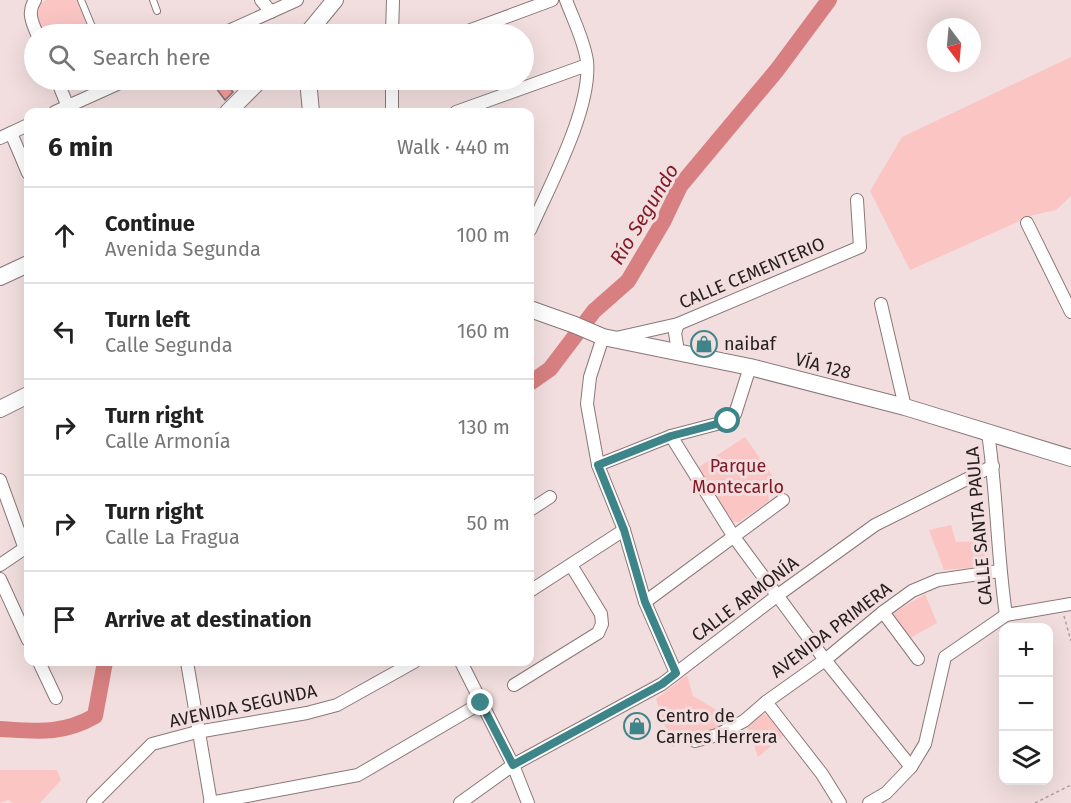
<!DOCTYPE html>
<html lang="en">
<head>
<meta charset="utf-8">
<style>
	body { margin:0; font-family:"Fira Sans",sans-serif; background:#f2f2f2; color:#222 }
	.controls { position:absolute; right:18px; bottom:18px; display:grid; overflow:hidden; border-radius:12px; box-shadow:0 6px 24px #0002 }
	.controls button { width:54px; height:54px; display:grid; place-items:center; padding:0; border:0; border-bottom:2px solid #e0e0e0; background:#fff; color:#222; font:30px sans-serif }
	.compass { position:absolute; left:927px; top:18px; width:54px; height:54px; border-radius:50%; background:#fff; box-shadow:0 6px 24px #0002; rotate:164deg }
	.stop { position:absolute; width:18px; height:18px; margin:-14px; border:4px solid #3d8589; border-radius:50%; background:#fff }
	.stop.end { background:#3d8589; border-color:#fff; box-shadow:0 2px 6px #0008 }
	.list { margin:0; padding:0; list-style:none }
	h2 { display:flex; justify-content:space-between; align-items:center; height:78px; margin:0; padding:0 24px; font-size:26px }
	h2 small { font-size:20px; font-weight:400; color:#767676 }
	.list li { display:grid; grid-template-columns:39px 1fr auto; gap:18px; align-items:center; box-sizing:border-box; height:96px; padding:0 24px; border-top:2px solid #e0e0e0 }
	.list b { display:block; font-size:22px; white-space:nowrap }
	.list p { margin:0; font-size:20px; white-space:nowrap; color:#767676 }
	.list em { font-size:20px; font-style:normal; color:#767676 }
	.icon { flex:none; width:33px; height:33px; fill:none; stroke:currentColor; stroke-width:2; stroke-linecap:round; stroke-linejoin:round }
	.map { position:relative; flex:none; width:1071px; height:803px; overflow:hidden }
	.search { position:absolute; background:#fff; box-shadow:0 6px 24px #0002; left:24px; top:24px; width:510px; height:66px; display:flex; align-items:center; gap:15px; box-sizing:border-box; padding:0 21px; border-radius:33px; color:#767676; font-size:22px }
	.panel { position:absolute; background:#fff; box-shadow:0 6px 24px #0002; left:24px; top:108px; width:510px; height:558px; border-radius:12px }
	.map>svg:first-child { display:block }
	.green { fill:#fbc5c4 }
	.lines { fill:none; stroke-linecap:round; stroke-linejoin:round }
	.river { stroke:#d88081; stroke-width:16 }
	.building { fill:#f89d9e; stroke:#857474; stroke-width:1.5 }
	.service-casing { stroke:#8a7878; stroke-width:8 }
	.minor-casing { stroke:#8a7878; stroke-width:14 }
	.secondary-casing { stroke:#8a7878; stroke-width:18 }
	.path { stroke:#ad9e9e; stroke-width:1.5; stroke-dasharray:3 3; stroke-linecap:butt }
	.service { stroke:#fff; stroke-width:6 }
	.minor { stroke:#fff; stroke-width:12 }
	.secondary { stroke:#fff; stroke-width:16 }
	.route { stroke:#3d8589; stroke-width:8 }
	.labels { text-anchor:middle; stroke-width:6; stroke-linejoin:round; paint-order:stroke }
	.street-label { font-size:18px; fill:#272020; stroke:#f2dede }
	.poi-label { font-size:18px; fill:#272020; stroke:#f2dede; text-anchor:start }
	.park-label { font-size:18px; fill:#811927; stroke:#f2dede }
	.water-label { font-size:20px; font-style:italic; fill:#831b29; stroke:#f2dede }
</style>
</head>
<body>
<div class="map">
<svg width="1071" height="803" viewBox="0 0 1071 803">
	<rect width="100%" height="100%" fill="#f2dede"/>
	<g class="green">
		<path d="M46 0H78L88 23 62 34H43L37 20V6Z"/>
		<path d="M1071 57V196L1056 210 1033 215 910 270 870 191 902 137Z"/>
		<path d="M745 437 778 484 768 492 769 501 739 522H733L699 467Z"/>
		<path d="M951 525 956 542 988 541 987 563 978 567 944 570 929 530Z"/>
		<path d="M925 594 937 623 910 638 892 614Z"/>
		<path d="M687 675 693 696 735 721 698 737 689 733 681 735V742L672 747 656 699Z"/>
		<path d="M765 714 768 716 784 735 758 757 747 726 761 715Z"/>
		<path d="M0 770H57L61 780 40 803H13L9 800 0 803Z"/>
	</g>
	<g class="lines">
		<g class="river">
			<path d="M530 383 550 369 594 311 628 281 663 222 680 186 777 70 829 0"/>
			<path d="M0 729C36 731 62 735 95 716L105 662"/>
		</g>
	</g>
	<path class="building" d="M219 80H222L233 92 225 100 213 84Z"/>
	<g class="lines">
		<defs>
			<g id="service">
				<path d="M81 0 95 34"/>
				<path d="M153 0 157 11"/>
			</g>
			<g id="minor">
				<path d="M35 0C27 12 32 22 37 34"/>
				<path d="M261 0 271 12"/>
				<path d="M222 34 297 0"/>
				<path d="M392 34 393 0"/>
				<path d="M460 34 552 0"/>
				<path d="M57 80 68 107"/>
				<path d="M392 80V112"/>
				<path d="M55 112 126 80"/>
				<path d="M456 112 587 65"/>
				<path d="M11 133 28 173"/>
				<path d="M0 138 28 125"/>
				<path d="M1027 223 1071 312"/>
				<path d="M530 230C549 187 592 108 587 61 584 40 573 19 566 0"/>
				<path d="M881 304 905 407"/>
				<path d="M678 324 675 333 678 351"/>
				<path d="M603 337 590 377 587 404 598 465 624 530 645 602 676 673"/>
				<path d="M616 338 678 324 860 247 857 200"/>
				<path d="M988 433C997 493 997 555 1006 615"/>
				<path d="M671 436 734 537 825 660 911 767"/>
				<path d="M598 465 671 436 728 421 735 414 750 367"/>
				<path d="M0 480 25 549"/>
				<path d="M530 510 550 497"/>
				<path d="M0 565 28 546"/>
				<path d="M0 579 28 640"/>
				<path d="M530 591 624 530"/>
				<path d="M645 602 783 500"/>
				<path d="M883 612 918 659"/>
				<path d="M39 662 56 698"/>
				<path d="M187 662 211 803"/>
				<path d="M461 662 513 765 528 803"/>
				<path d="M514 685 598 633 602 624 601 614 571 565"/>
				<path d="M766 702 822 774 840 803"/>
				<path d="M695 741 717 735 744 721 766 702 825 660 883 612 912 591 938 580 999 571"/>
				<path d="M93 803 152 744 197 732 307 713 337 705 414 662"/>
				<path d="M210 803 358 775 481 703"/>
				<path d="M460 803 513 765 662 684 778 595 875 525 993 466"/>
				<path d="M869 803 886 793 911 767 925 744 945 657 1006 615 1071 604"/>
			</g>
			<g id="secondary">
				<path d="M307 34 335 0"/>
				<path d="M308 80 311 112"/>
				<path d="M228 112 260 80"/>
				<path d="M0 277 28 264"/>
				<path d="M530 309 575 325 603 337 750 367 905 407 1071 458"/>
				<path d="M0 409 28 395"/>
			</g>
		</defs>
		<use href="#service" class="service-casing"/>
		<use href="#minor" class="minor-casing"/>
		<use href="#secondary" class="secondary-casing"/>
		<g class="path">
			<path d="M1064 616 1071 641"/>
			<path d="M1035 803 1071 785"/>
		</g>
		<use href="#service" class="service"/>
		<use href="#minor" class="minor"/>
		<use href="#secondary" class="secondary"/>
	</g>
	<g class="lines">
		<path class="route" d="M481 703 513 765 662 684 676 673 645 602 624 530 598 465 671 436 728 421"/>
	</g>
	<defs>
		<symbol id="shop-ring" viewBox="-11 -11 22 22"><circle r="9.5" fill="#f2dede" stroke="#3d8589" stroke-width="1.5"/><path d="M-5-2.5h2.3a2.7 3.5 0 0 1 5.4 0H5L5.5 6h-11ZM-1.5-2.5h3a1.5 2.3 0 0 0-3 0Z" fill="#3d8589"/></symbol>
	</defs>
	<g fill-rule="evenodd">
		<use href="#shop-ring" x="689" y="329" width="30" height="30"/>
		<use href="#shop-ring" x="622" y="711" width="30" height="30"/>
	</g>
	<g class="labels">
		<g class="street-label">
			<text transform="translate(752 273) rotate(-23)" y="6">CALLE CEMENTERIO</text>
			<text transform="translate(823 366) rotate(15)" y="6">VÍA 128</text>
			<text transform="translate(979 526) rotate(-95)" y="6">CALLE SANTA PAULA</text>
			<text transform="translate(745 599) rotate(-37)" y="6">CALLE ARMONÍA</text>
			<text transform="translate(831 630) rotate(-37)" y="6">AVENIDA PRIMERA</text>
			<text transform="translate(243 706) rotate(-12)" y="6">AVENIDA SEGUNDA</text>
		</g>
		<g class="poi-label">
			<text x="724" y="350">naibaf</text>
			<text x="656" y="722">Centro de<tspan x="656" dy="21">Carnes Herrera</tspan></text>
		</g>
		<g class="park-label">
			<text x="738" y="472">Parque<tspan x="738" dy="21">Montecarlo</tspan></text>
		</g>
		<g class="water-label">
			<text transform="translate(644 214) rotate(-59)" y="7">Río Segundo</text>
		</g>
	</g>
</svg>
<div class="controls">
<button>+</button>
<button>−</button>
<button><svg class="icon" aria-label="layers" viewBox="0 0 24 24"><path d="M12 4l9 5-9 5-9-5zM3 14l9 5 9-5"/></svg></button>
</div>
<svg class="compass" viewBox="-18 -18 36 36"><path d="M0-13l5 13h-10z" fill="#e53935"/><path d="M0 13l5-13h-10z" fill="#767676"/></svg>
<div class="stop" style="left:728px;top:421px"></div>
<div class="stop end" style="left:481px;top:703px"></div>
<div class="search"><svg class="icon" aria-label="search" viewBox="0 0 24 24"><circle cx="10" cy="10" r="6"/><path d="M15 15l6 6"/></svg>Search here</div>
<section class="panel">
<h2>6 min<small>Walk · 440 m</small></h2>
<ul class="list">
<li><svg class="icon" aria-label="ahead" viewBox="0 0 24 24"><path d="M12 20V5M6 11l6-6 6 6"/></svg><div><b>Continue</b><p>Avenida Segunda</p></div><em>100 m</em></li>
<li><svg class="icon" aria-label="left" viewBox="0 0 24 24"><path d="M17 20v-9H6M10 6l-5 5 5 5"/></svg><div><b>Turn left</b><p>Calle Segunda</p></div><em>160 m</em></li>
<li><svg class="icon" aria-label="right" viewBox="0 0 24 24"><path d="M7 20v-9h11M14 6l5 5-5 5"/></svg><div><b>Turn right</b><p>Calle Armonía</p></div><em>130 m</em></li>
<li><svg class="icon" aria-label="right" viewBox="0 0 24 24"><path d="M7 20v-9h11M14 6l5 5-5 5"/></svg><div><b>Turn right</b><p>Calle La Fragua</p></div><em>50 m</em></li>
<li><svg class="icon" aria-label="arrive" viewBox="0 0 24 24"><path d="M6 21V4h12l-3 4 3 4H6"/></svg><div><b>Arrive at destination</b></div></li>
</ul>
</section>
</div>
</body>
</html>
